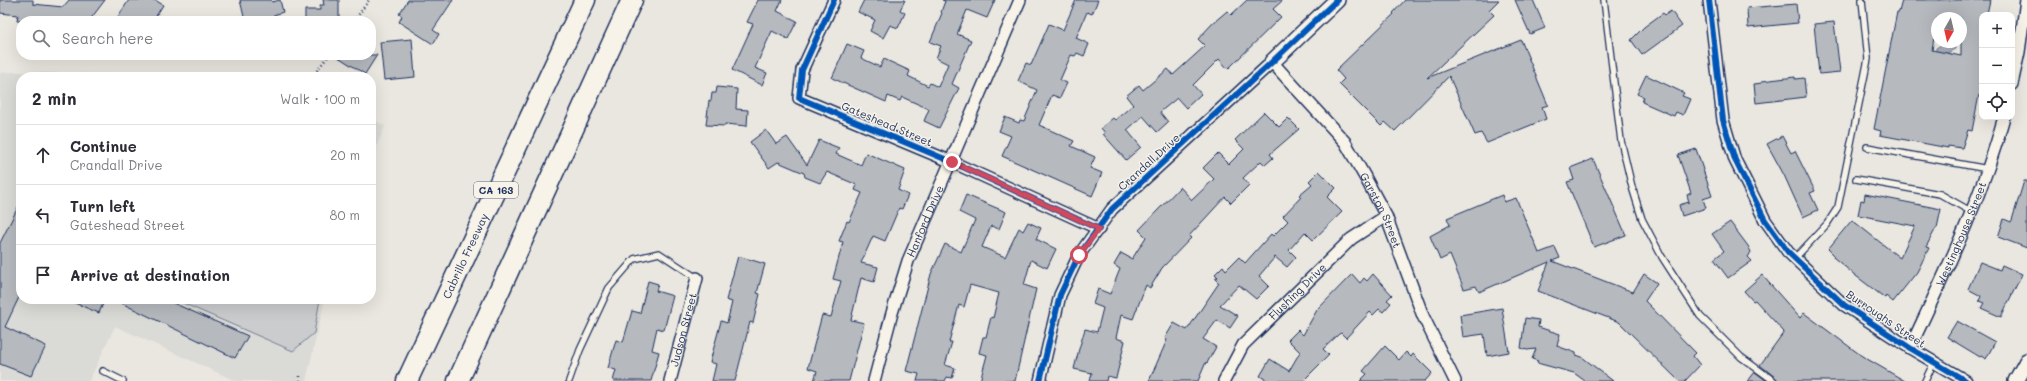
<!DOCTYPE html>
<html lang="en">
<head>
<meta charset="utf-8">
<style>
	body { margin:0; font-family:Mali,sans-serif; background:#f2f2f3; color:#2b2b33 }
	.controls { position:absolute; right:12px; top:12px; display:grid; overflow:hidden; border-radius:8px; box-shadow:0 4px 16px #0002 }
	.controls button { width:36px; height:36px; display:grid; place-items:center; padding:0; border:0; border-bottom:1px solid #e1e1e2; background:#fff; color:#2b2b33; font:20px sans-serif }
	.compass { position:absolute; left:1931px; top:12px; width:36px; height:36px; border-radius:50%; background:#fff; box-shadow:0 4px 16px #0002; rotate:188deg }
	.stop { position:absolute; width:12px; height:12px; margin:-9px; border:3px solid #d1495b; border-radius:50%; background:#fff }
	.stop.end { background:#d1495b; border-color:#fff; box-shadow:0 1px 4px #0008 }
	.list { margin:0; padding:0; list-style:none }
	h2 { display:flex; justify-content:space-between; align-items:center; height:52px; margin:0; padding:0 16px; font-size:17px }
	h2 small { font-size:13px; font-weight:400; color:#7c7c81 }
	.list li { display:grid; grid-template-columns:26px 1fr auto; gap:12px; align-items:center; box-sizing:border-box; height:60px; padding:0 16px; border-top:1px solid #e1e1e2 }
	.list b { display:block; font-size:15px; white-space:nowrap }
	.list p { margin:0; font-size:13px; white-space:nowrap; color:#7c7c81 }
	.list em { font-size:13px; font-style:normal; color:#7c7c81 }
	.icon { flex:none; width:22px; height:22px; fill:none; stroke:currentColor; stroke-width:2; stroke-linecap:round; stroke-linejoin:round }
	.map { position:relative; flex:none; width:2027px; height:381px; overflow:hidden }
	.search { position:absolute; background:#fff; box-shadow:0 4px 16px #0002; left:16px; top:16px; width:360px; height:44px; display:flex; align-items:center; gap:10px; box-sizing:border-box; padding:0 14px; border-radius:16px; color:#7c7c81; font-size:15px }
	.panel { position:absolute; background:#fff; box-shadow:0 4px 16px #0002; left:16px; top:72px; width:360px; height:232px; border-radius:16px }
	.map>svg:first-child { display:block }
	.built { fill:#dadad6 }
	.green { fill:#cbcccd; stroke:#737e96 }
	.water { fill:#a3a8b4; stroke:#6d7892 }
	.building { fill:#b6babf; stroke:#1b2f5e; fill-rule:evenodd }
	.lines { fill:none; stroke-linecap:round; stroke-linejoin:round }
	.lane-casing { stroke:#1b2f5e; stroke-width:8 }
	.street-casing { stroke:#1b2f5e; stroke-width:14 }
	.secondary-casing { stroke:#1b2f5e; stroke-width:18 }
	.highway-casing { stroke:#1b2f5e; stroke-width:23 }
	.path { stroke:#1b2f5e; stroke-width:2.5; stroke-dasharray:1 3; stroke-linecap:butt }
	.lane { stroke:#f7f3e8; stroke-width:5.5 }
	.street { stroke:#f7f3e8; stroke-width:11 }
	.secondary { stroke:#f7f3e8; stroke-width:15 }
	.highway { stroke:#f7f3e8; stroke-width:20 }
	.cycleway-casing { stroke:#f7f3e8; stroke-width:8 }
	.cycleway { stroke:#0057b8; stroke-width:6 }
	.route { stroke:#d1495b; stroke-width:5 }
	.labels { text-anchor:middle; stroke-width:3; stroke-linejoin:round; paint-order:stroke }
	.shield { fill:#f7f3e8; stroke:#5d6a87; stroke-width:1 }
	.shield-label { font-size:10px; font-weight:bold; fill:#1b2f5e }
	.street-label { font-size:11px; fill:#1b2f5e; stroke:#f7f3e8 }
</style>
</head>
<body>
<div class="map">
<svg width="2027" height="381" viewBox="0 0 2027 381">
	<rect width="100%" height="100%" fill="#eae7e0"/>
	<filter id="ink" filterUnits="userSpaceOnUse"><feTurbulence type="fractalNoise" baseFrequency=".025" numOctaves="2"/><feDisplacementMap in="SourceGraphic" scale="8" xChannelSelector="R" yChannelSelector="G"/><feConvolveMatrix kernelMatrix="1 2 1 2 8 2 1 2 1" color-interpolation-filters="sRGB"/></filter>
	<g filter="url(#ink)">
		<g class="built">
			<path d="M14 72 115 74 165 77H21V299H325L306 381H236L115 326 89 381H0V73Z"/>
			<path d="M371 119 385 126 371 160Z"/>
		</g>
		<path class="green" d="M179 299H320L314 333 293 351 178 301Z"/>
		<path class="water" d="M1941 42H1955V49L1935 59 1936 48 1941 45Z"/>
		<g class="building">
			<path d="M0 0H33V4L63 7 69 0H105L89 21H17L18 15 0 13Z"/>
			<path d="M129 0H155L163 5 153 21H115Z"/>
			<path d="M240 0H271L272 2 280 0 283 12 274 15 275 21H245Z"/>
			<path d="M323 0H339V20L305 21V10H320V5H324Z"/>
			<path d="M408 0H453L433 30 439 34 433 44 399 22 402 16 399 14Z"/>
			<path d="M758 0H782L777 11 797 21 788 39 772 31 755 68 767 73 762 85 732 70 753 24 747 22Z"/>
			<path d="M864 0H905L900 10 905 13 898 28 890 25 883 38 870 31 875 20 858 12Z"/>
			<path d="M942 0H995L987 18 967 10 957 34 971 40 952 84 959 88 939 128 924 121 929 109 902 97 900 101 888 96 886 102 832 78 847 44 864 51 861 58 880 67 884 59 910 71 908 76 928 86 930 83 938 87 948 64 936 58 941 46 930 42 942 13 941 12 945 1Z"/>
			<path d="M1076 0H1098L1092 14 1087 12 1076 38 1089 44 1084 56 1077 53 1075 56 1071 55 1060 80 1067 83 1060 98 1052 95 1039 125 1074 141 1071 146 1095 157 1090 168 1102 173 1092 196 1002 156 1011 136 999 131 1005 117 1019 123 1020 120 1024 121 1037 90 1018 81 1026 63 1031 65 1049 24 1063 30Z"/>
			<path d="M1247 0H1283L1273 9 1281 17 1228 69 1219 59 1193 85 1201 94 1186 108 1177 98 1160 112 1168 122 1157 132 1143 116 1127 130 1141 147 1126 160 1103 134 1105 133 1101 128 1113 118 1115 120 1133 105 1126 96 1139 85 1143 90 1168 69 1173 75 1205 46 1198 39 1213 23 1227 11 1231 15Z"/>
			<path d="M1405 0H1499L1489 10 1494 15 1427 78 1521 40 1548 105 1542 107 1546 119 1487 143 1481 133 1475 135 1449 76 1395 131 1385 122 1381 126 1339 84 1344 79 1336 70 1394 14 1393 13Z"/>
			<path d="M1515 0H1533L1545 28 1530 34Z"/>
			<path d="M1902 0H1990L1987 14 1982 13V96L1979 95 1972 131 1968 130 1962 148 1948 146V148L1880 135 1881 131 1874 129 1897 12H1899ZM1937 18H1961V56L1932 50Z"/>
			<path d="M1796 4 1798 23 1748 28 1747 8Z"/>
			<path d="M1671 11 1682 26 1642 55 1631 40 1644 27 1663 13 1665 15Z"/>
			<path d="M1834 22 1840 72 1819 74 1814 24Z"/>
			<path d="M412 39 415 77 384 80 380 42Z"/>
			<path d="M335 55H377L365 74Z"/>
			<path d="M1646 75 1684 93 1682 96 1690 99 1683 115 1676 112 1674 116 1642 102 1644 97 1637 94Z"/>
			<path d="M1795 77V79L1804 78 1806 97 1756 103 1754 84 1762 83V81Z"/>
			<path d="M717 87 737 89 736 109 748 110 747 126 725 124V126L706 125 709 100 711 101 712 93H716Z"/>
			<path d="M1264 112 1279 127 1288 118 1299 129 1270 154 1273 158 1265 165 1261 161 1243 178 1249 185 1231 203 1225 197 1189 236 1191 238 1162 268 1150 288 1146 285 1133 319 1121 315 1116 338 1125 341 1116 378 1107 376 1106 381H1090L1092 373 1074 369 1079 349 1085 329 1097 332 1103 308 1093 304 1098 289 1110 294 1120 269 1114 265 1121 253 1132 259 1146 237 1139 230 1179 188 1180 187 1192 200 1214 179 1203 168 1218 153 1229 164 1244 149 1235 140Z"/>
			<path d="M766 130 776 144 787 137 807 165 819 140 839 148 836 154 861 165 866 153 905 170 898 190 908 195 902 209 899 208 885 241 873 236 861 263 878 267 874 282 861 278 855 303 851 320 864 323 849 381H814L817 371 808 368 822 315 831 317 841 281 833 279 843 242 839 241 847 221 849 222 862 193 855 190 857 185 827 172 820 183 805 177 804 173 778 162 769 168 750 142Z"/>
			<path d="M1782 136 1791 153 1795 151 1815 191 1810 193 1818 210 1803 217 1784 175 1767 144Z"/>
			<path d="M1696 149 1712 196 1703 199 1706 208 1682 216 1679 205 1689 202 1687 195 1691 193 1678 155Z"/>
			<path d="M1593 159 1626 235 1594 247 1567 182 1574 180 1570 168Z"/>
			<path d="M1319 171 1336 188 1327 197 1342 212 1313 240 1305 232 1289 250 1296 257 1287 267 1275 257 1259 276 1269 286 1256 299 1239 285 1220 305 1238 316 1230 328 1217 320 1203 339 1216 347 1207 363 1206 362 1198 381H1149L1167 340 1165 338 1174 323 1187 330 1219 283 1215 279 1218 277 1215 274 1223 266 1226 270 1239 257 1245 263 1271 234 1273 236 1288 221 1283 216 1301 197 1299 195 1312 184 1309 181Z"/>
			<path d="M2024 181H2027V248L1998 237 2004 219 2011 222 2012 220Z"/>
			<path d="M1865 194 1941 209 1937 228H1936L1926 247 1929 248 1917 272 1893 302 1886 296 1885 298 1856 276 1833 257 1834 255 1828 249 1852 220 1900 258 1915 226 1858 215 1861 200 1864 201Z"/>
			<path d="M966 195 1006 212 999 229 991 226 982 247 1005 257 1019 228 1023 231 1028 222 1041 228 1036 239 1056 249 1047 268 1031 260 1024 285 1036 289 1015 381H980L987 355 979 353 983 337H986L991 317 993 318 999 293 970 285 964 307 959 305 949 342H952L945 365 955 368 952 378 947 377 945 381H917L919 374 906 371 931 274 945 244 961 252 975 220 959 212Z"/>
			<path d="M1502 195 1504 202 1516 198 1539 253 1555 247 1560 258 1552 261 1633 292 1644 274 1657 283 1645 301 1696 353 1693 356 1700 365 1685 381H1679L1619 322 1538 291 1549 262 1479 292 1476 286 1464 289 1450 255 1440 260 1430 236 1450 225 1447 218Z"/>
			<path d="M21 201V293L5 327 46 346 31 376 0 364V243Z"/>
			<path d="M1730 222 1748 246 1751 252 1748 257 1752 261 1728 278 1714 259 1724 251 1712 234Z"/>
			<path d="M738 256 765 264 757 293 760 294 753 323 750 322 735 381H712L716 364 710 362 721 321 727 323 732 302 726 300Z"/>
			<path d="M1980 262 2000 270 2002 265 2022 274 2001 317 1981 308 1984 303 1979 301 1981 296 1968 289Z"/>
			<path d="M1352 274 1360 283 1364 278 1367 281 1373 274 1392 295 1387 300 1391 303 1383 312 1379 309 1373 315 1370 312 1346 338 1341 333 1339 334 1323 349 1329 355 1304 380 1307 381H1268L1260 376 1270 359 1289 371 1300 352 1288 340 1298 330 1303 335 1317 310Z"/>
			<path d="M1762 275 1800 318 1804 313 1862 356 1905 381H1778L1776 378 1760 365 1784 332 1755 300 1753 301 1744 291Z"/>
			<path d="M648 281 658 284 656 291 673 296 664 330 657 328 652 350 659 352 651 381H613L616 370 608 368 616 340 623 342 632 311 640 313Z"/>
			<path d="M65 299H105L99 313Z"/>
			<path d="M113 299H164L248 336 235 358Z"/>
			<path d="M1502 308 1509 352 1487 356 1484 334 1463 337 1460 315Z"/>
			<path d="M1525 318 1539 320 1538 327 1560 334 1557 346 1576 353V355L1582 357 1613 381H1585L1574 373 1537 363 1538 361 1532 359 1536 349 1527 350 1521 348Z"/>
			<path d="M1957 321 1995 342 1986 359 1981 356 1980 357 1947 337Z"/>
			<path d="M1385 346 1399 360 1406 352 1411 357 1413 354 1432 373 1425 381H1360L1367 374 1363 371Z"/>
			<path d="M1755 372 1767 381H1748Z"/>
		</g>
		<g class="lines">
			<defs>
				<g id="lane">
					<path d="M1604 0 1621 141 1632 187 1642 219 1662 257 1700 316 1741 357 1774 381"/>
					<path d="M1867 147 1988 169"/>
					<path d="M1856 179 1940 194 1972 212"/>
					<path d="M1795 258 1827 224 1838 207 1868 59 1862 0"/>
					<path d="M103 371 123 381"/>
					<path d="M569 381 580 350 609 288 634 259 659 253 697 278"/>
					<path d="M1925 381 1934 362"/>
				</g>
				<g id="street">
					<path d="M834 0 802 70 799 98 952 162 1099 229"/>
					<path d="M1709 0 1723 120 1735 160 1765 220 1788 252 1844 305 1910 348 1966 381"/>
					<path d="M2012 84 2019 52 2026 0"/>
					<path id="s1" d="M1910 348C1945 273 1982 198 2004 117"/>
					<path id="s2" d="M670 381 697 278"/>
					<path id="s3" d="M874 381 892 313 908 261 1020 0"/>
					<path id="s4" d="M1040 381 1060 295 1079 255 1112 209 1272 62 1345 142 1365 177 1386 216 1423 316 1455 381"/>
					<path id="s5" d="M1224 381 1243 345 1351 239 1386 216"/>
				</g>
				<g id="secondary">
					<path d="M1272 62 1337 0"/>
					<path d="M2016 381 2027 361"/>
				</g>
				<g id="highway">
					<path id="s6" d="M407 381 585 0"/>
					<path d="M458 381 632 0"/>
				</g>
			</defs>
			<use href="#lane" class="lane-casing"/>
			<use href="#street" class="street-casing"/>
			<use href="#secondary" class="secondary-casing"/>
			<use href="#highway" class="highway-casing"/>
			<g class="path">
				<path d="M354 21 369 0"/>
				<path d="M312 77 329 55"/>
				<path d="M300 381V375"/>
			</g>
			<use href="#lane" class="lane"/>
			<use href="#street" class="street"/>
			<use href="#secondary" class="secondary"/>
			<use href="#highway" class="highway"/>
			<defs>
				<g id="cycleway">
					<path d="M834 0 802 70 799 98 952 162 1099 229"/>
					<path d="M1709 0 1723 120 1735 160 1765 220 1788 252 1844 305 1910 348 1966 381"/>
					<path d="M1040 381 1060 295 1079 255 1112 209 1272 62 1337 0"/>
				</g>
			</defs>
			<use href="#cycleway" class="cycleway-casing"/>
			<use href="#cycleway" class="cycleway"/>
		</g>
	</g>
	<g class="lines" filter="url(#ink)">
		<path class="route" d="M952 162 1099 229 1079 255"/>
	</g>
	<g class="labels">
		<rect class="shield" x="474" y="182" width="44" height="16" rx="3"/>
		<g class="shield-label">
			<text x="496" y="194">CA 163</text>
		</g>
		<g class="street-label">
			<text transform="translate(887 124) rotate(23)" y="4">Gateshead Street</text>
			<text transform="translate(1149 162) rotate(-42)" y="4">Crandall Drive</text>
			<text dy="4" stroke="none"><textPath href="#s4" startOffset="592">Garston Street</textPath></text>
			<text dy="4" stroke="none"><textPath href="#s3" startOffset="168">Hanford Drive</textPath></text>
			<text dy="4" stroke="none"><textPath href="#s1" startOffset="125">Westinghouse Street</textPath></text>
			<text dy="4" stroke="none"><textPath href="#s6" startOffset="138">Cabrillo Freeway</textPath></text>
			<text dy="4" stroke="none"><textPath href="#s5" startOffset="117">Flushing Drive</textPath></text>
			<text transform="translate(1886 319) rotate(34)" y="4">Burroughs Street</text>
			<text dy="4" stroke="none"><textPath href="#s2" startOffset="53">Judson Street</textPath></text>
		</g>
	</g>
</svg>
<div class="controls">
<button>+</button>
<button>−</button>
<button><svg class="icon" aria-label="locate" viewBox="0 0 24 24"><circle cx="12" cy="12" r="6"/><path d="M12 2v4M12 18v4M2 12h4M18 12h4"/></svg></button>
</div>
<svg class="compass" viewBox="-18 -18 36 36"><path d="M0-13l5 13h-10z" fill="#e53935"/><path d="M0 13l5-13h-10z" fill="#7c7c81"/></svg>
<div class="stop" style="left:1079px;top:255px"></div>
<div class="stop end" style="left:952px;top:162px"></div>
<div class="search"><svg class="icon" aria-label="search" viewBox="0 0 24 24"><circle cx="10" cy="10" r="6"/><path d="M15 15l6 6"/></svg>Search here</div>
<section class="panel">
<h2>2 min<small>Walk · 100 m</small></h2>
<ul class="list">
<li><svg class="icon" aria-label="ahead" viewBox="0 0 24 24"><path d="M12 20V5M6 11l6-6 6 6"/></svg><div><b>Continue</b><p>Crandall Drive</p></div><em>20 m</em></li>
<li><svg class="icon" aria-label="left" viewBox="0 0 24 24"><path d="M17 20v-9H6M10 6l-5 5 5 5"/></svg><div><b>Turn left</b><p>Gateshead Street</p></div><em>80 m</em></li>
<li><svg class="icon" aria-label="arrive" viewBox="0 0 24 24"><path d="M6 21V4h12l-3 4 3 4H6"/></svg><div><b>Arrive at destination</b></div></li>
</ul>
</section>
</div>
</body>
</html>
